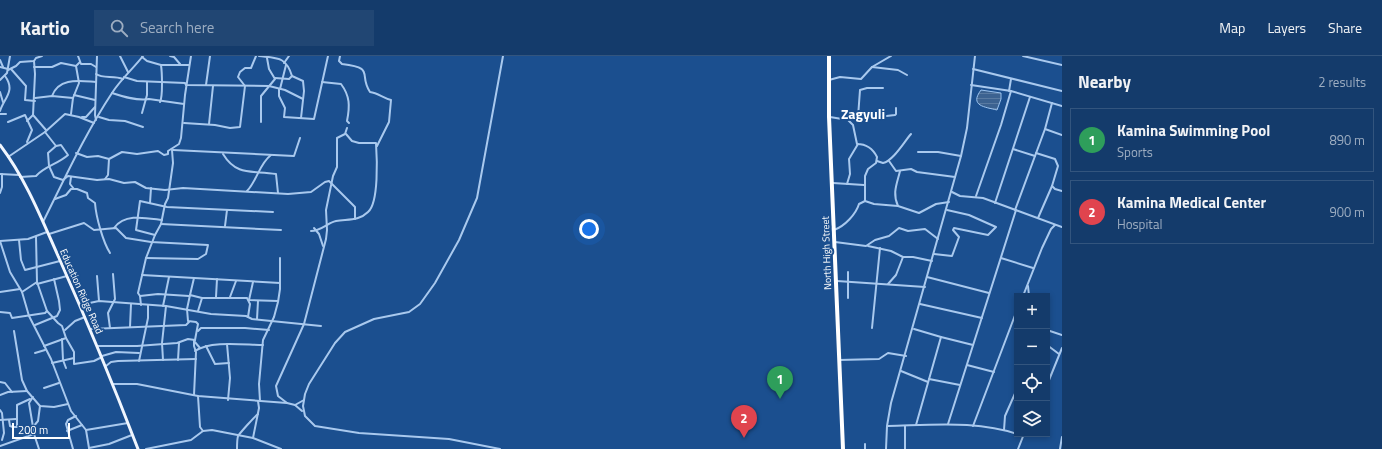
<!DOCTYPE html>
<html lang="en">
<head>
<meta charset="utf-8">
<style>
	body { margin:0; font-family:"Titillium Web",sans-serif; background:#214673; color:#f1f3f6 }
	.controls { position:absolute; right:12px; bottom:12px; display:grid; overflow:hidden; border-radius:0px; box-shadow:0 2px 6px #0003 }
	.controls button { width:36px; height:36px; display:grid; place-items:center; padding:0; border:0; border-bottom:1px solid #33557e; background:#143b6b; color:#f1f3f6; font:20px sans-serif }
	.scale { position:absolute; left:12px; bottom:10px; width:58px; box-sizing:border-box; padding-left:4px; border:2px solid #fff; border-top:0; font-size:11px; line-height:14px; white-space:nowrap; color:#fff; -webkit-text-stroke:3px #1b4f8f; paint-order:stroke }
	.you { position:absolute; left:589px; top:173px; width:14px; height:14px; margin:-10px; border:3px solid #fff; border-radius:50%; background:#1a73e8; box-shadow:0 0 0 6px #1a73e833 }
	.badge { display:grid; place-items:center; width:26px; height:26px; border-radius:50%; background:#95b2f1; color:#fff; font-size:13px; font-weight:700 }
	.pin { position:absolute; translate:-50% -33px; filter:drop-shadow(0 1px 2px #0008) }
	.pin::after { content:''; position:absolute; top:21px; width:14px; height:12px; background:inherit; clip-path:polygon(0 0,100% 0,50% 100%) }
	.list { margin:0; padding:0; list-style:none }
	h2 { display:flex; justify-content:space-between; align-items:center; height:52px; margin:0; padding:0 16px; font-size:17px }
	h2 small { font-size:13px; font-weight:400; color:#9dadc1 }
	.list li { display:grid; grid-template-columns:26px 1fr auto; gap:12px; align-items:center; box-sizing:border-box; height:64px; margin:0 8px 8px; padding:0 8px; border:1px solid #33557e; border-radius:0px }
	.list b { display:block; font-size:15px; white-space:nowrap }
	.list p { margin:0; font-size:13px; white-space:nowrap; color:#9dadc1 }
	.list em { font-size:13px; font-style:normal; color:#9dadc1 }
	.icon { flex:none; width:22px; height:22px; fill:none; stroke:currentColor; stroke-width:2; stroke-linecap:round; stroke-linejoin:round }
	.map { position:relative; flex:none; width:1062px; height:393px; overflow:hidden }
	header { display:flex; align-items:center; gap:24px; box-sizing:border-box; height:56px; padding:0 20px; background:#143b6b; border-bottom:1px solid #33557e }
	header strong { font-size:19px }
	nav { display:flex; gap:22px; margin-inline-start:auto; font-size:14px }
	.search { width:280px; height:36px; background:#214673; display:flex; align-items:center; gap:10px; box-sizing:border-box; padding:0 14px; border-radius:0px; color:#9dadc1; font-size:15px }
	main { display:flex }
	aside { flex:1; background:#143b6b }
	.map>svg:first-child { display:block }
	.water { fill:url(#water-rules); stroke:#9cc4f0 }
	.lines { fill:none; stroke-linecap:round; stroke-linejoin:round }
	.minor { stroke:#a9c9ee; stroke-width:2 }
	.major { stroke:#f0f6ff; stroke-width:3 }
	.highway { stroke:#fff; stroke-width:4 }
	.labels { text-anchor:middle; stroke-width:4; stroke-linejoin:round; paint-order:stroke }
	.street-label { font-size:10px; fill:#fff; stroke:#1b4f8f }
	.district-label { font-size:14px; font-weight:bold; fill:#fff; stroke:#1b4f8f }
</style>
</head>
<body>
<header>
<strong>Kartio</strong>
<div class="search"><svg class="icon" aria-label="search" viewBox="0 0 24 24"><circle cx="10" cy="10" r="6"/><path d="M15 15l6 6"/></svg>Search here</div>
<nav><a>Map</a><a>Layers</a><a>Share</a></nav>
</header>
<main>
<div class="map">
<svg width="1062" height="393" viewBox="0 0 1062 393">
	<defs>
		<pattern id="water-rules" width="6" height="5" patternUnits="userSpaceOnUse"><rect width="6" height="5" fill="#3c6290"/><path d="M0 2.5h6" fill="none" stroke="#597aa1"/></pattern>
	</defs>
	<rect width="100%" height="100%" fill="#1b4f8f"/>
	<path class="water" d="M981 34 1001 37V43L997 54C985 51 969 50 981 34Z"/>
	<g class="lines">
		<g class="minor">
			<path d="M78 0 81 8H91L96 11"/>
			<path d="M120 0 128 16"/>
			<path d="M170 0 174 1 180 8"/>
			<path d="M259 0C276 2 286 0 292 20L303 25 304 35 301 62"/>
			<path d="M340 0 339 5 342 8C376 12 358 18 370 36 378 37 383 42 391 44L389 66 377 90"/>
			<path d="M1023 0 1062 9"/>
			<path d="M142 1 147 5 161 9C162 16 163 40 160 46"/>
			<path d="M0 4 3 11"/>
			<path d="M34 5 35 18 33 59 46 74"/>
			<path d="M284 7 289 0"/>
			<path d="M161 9H189"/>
			<path d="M0 11 8 13"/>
			<path d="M34 11H52L61 7 76 10"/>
			<path d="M872 11 898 14 907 19"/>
			<path d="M11 13 26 30 25 44 35 45"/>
			<path d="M973 13 1062 35"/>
			<path d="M8 14 16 10 20 6 34 5 36 2 42 0"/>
			<path d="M96 18C103 23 114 19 123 23"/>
			<path d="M124 21 137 25 185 27 186 29 269 30 285 34 303 43"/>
			<path d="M275 22 289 23 292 20"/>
			<path d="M0 24 7 17 10 0"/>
			<path d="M829 24 840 21 861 23 872 11 891 0"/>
			<path d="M322 26 341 28C350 40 350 50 347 65L349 67"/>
			<path d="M206 29 210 0"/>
			<path d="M971 29 1011 35 1062 50"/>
			<path d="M279 33V40L285 52 284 61 314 63 328 0"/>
			<path d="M280 33 286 9"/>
			<path d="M1009 35 1011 23"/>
			<path d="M0 36 3 46"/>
			<path d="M112 37C124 41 137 45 149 43L184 48"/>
			<path d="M74 39 95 44"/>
			<path d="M52 40C59 21 80 25 96 26"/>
			<path d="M35 42 52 40 73 42"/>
			<path d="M0 55C4 42 16 35 5 20"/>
			<path d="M142 57 147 39V26"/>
			<path d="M0 58H6"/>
			<path d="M71 58 73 42 79 27 76 10 80 6"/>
			<path d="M82 61H86L95 51"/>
			<path d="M99 61 109 64 125 65 143 71"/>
			<path d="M830 61 848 64 858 61 869 62 895 59 896 58V52"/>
			<path d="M858 61 860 34 867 32H883"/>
			<path d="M96 64 95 59 97 0"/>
			<path d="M848 64 853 69 857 88C866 88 873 93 877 101L876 107 868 113 865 120V145"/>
			<path d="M27 65 33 59"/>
			<path d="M8 66 25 59 32 74 27 86"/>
			<path d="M261 66V40L275 23 269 13 267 2"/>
			<path d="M184 67 215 69 230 72 240 71 245 30 238 21 240 16 245 12H251L256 0"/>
			<path d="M209 68 213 30"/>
			<path d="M1045 73 1062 79"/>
			<path d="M56 90 48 97 49 110 54 121 63 124 68 120 97 124 109 123 124 127 135 126 146 132 165 134 183 132 288 138 311 136 325 126 329 125 355 151V163"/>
			<path d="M1013 93 1035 100"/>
			<path d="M173 94 294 100 300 82"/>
			<path d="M918 96H938L961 100"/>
			<path d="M76 97 87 101 98 100 109 103 122 96 137 98 158 95 164 99 168 98V95L179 88 181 82 185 39 191 0"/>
			<path d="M1036 97 1055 103 1058 110 1052 130 1038 162"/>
			<path d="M223 98C237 121 253 114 276 118L278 137"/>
			<path d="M8 101 45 76 65 58 79 61 94 67"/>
			<path d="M877 105 883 107C893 105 904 86 911 78"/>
			<path d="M889 105 896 115 911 113 917 116 955 121"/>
			<path d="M0 118 19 119"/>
			<path d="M20 121 36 120C45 110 58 108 68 99L61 89 56 90 45 76"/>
			<path d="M71 121 70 128 74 133"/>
			<path d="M105 123 108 119 109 103"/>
			<path d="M833 127 864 129"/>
			<path d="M847 128 850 118 849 103 858 88"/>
			<path d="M1052 130 1055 133 1062 135"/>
			<path d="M247 135C257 125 259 108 271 99"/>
			<path d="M952 136 960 140 983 142 1062 171"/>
			<path d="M0 137 2 131V118"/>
			<path d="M976 140 1001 69 1011 35"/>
			<path d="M55 143 66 139 71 133H77L87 137 88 142 95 147C96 161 103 186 110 197"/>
			<path d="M150 147 151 132"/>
			<path d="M995 147 1030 41"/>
			<path d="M898 150C892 137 897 128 900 115"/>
			<path d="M1015 154 1045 73 1052 47"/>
			<path d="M43 166C65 122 85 78 112 37 121 23 133 13 143 0"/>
			<path d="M161 168 281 174"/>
			<path d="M225 170 227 154"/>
			<path d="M114 172C125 157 146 162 162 164"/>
			<path d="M314 172 319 178 323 190"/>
			<path d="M834 174C845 170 856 158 859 148L865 145 874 148 898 150 919 157 936 148 949 146"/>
			<path d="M311 175C321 175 327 167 336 165 348 163 359 165 368 156 379 147 377 101 376 87H359L352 85 346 78"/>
			<path d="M49 178 84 167 94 174 116 172 126 182 151 186 208 189 206 198 198 203 146 202"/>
			<path d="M155 179 136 174 140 145 167 151 273 156"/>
			<path d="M19 184 21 204 25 214 60 205"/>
			<path d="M0 185 10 216 22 236 29 260 51 303 71 355 86 374 128 367"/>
			<path d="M0 185 28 183 47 176"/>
			<path d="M835 186 866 190 875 184 889 180 899 172 908 175 925 173 938 183"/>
			<path d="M868 190 891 195 903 201H913L932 205"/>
			<path d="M934 198 952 200 959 181 953 174 954 172 988 179 996 171 969 159 947 154"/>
			<path d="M1001 202 1033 212"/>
			<path d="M142 219 280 227"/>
			<path d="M97 220 99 245"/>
			<path d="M927 221 989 237"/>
			<path d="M837 225 925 231"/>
			<path d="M253 226 249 244 278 245"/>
			<path d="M37 228 67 220"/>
			<path d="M888 228 896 219 903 201"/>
			<path d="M1028 230 1029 240"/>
			<path d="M0 236 20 233"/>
			<path d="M22 236 37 226"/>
			<path d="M190 239 194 222"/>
			<path d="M140 240 158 238 189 240"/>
			<path d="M1023 240 1042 192 1051 173 1055 169"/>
			<path d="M216 241 217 223"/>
			<path d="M230 241 236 225"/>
			<path d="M848 242V216"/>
			<path d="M920 248 982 262"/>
			<path d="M80 249 99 245 166 250 211 258 246 260 252 263 321 270"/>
			<path d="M141 249 140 240 138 237 146 202 155 179 161 168 165 148 168 142 173 107 172 94"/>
			<path d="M163 250 169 221"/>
			<path d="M198 255 202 242"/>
			<path d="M0 256 10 257 12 262 45 257 47 255 37 226 36 181"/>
			<path d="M1047 260V265"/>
			<path d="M257 263 258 245"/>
			<path d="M35 269 57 260 60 254 59 245 54 223"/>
			<path d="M130 271 131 248"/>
			<path d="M110 272 108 257 115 243 113 218"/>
			<path d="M872 272 880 192"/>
			<path d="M90 273 186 269 189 266"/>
			<path d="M914 273 941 281 916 369"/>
			<path d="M65 274 75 265 85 261"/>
			<path d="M1047 274 1062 279"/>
			<path d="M14 275 22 324 27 335 40 350 54 351 68 348"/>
			<path d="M198 275 201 272H245L269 274"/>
			<path d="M941 281 973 289"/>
			<path d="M66 282 74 296V308L94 305 102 301"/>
			<path d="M62 283 63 304 66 312"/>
			<path d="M195 284 198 268 196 266 188 265 187 253 190 239 202 242H247L250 248 248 261"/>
			<path d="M227 288 230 322 228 344"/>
			<path d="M1047 289 1059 298"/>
			<path d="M44 290 66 282 62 270 58 267 47 255"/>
			<path d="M97 290H137L177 287 188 283 195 284 194 285 200 292"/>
			<path d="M206 290 215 308 229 307"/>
			<path d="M195 295C211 284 245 289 263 289"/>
			<path d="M35 297 45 294"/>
			<path d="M102 300 116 296 139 297"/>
			<path d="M163 304 162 287 166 250"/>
			<path d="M178 304 179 287"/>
			<path d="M839 304 879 303 888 297 906 300"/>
			<path d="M139 305 148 262V249"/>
			<path d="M52 307 74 302"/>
			<path d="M967 309 994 316"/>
			<path d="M106 310 111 306 118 305 196 303"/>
			<path d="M901 315 928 326"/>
			<path d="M929 323 960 329"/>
			<path d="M0 326 5 327 12 336"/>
			<path d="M113 328H137L198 340 287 347 295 349 302 355"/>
			<path d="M1047 329 1062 292"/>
			<path d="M44 332 59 327"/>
			<path d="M0 339 8 336 27 335"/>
			<path d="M194 339 196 296 194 290V285"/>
			<path d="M198 340 200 371 203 375"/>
			<path d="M260 345 259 328 263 284 274 261 278 246 280 233V202"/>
			<path d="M287 347 278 340 276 330 304 268 326 183 327 174 326 154 333 120 337 111V82L345 78 347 72"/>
			<path d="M295 349 304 344"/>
			<path d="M0 354 2 357 4 377 2 384"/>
			<path d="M0 364 16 363"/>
			<path d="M9 364 10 370 13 371H33L29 347 33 341"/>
			<path d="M948 368 1016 154"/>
			<path d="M888 370C933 369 980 364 1023 380"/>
			<path d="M905 370V393"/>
			<path d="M973 370 1017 254"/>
			<path d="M17 371V349L30 343"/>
			<path d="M86 374 89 392"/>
			<path d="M1004 374 1005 360 1017 333"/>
			<path d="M67 375 82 369"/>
			<path d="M34 378 33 371 38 365 40 350"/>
			<path d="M253 382 259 352 258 345"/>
			<path d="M865 388V393"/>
			<path d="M0 390 34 378 39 393"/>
			<path d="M89 392 109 388 132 379"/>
			<path d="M73 393 66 368 68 364 76 360"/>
			<path d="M146 393 191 384 203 375 212 374 253 382 281 393"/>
			<path d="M237 393C237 389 237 384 238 380 240 377 254 361 258 358"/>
			<path d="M500 393 449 383 359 377 315 370 305 360 303 350 305 338 309 328 335 287 345 276 374 263 409 256 420 248 435 227 459 184 477 142 503 0"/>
			<path d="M886 393 887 370 891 347 961 100 967 72 975 0"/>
			<path d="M1018 393 1024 378"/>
			<path d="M1060 393 1062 381"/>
		</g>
		<path class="major" d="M0 89C26 123 42 164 59 202 87 265 113 328 138 393"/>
		<path class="highway" d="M829 0V61L843 393"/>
	</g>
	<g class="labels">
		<g class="street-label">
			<text transform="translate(826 197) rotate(-92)" y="4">North High Street</text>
			<text transform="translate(82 235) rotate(66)" y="4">Education Ridge Road</text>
		</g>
		<g class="district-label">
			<text x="863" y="63">Zagyuli</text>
		</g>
	</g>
</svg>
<div class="controls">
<button>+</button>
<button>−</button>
<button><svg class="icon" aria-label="locate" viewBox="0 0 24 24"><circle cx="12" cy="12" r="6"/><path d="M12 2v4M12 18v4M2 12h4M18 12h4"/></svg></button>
<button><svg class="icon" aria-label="layers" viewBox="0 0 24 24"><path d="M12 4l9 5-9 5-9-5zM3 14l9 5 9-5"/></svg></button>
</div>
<div class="scale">200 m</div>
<div class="you"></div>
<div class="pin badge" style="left:780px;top:343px;background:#2e9e5b">1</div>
<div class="pin badge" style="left:744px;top:382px;background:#e0444e">2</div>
</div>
<aside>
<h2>Nearby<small>2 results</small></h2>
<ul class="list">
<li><span class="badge" style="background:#2e9e5b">1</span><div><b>Kamina Swimming Pool</b><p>Sports</p></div><em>890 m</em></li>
<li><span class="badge" style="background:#e0444e">2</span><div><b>Kamina Medical Center</b><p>Hospital</p></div><em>900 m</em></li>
</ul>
</aside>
</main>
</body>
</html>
